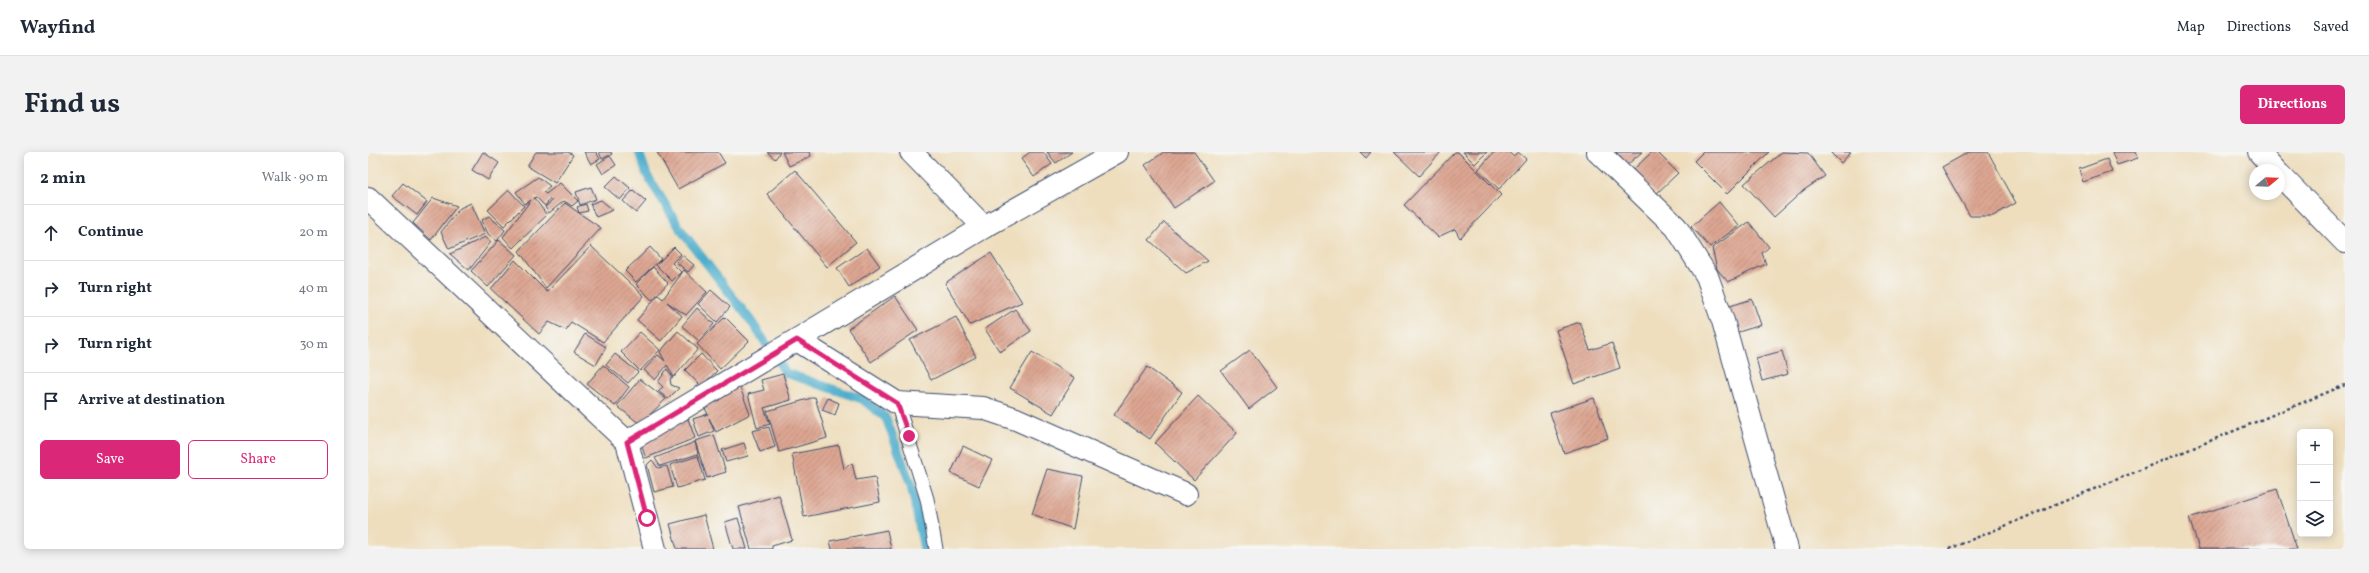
<!DOCTYPE html>
<html lang="en">
<head>
<meta charset="utf-8">
<style>
	body { margin:0; font-family:Vollkorn,serif; background:#f2f2f3; color:#1f2937 }
	.controls { position:absolute; right:12px; bottom:12px; display:grid; overflow:hidden; border-radius:6px; box-shadow:0 2px 10px #0003 }
	.controls button { width:36px; height:36px; display:grid; place-items:center; padding:0; border:0; border-bottom:1px solid #e0e1e3; background:#fff; color:#1f2937; font:20px sans-serif }
	.compass { position:absolute; left:1881px; top:12px; width:36px; height:36px; border-radius:50%; background:#fff; box-shadow:0 2px 10px #0003; rotate:71deg }
	.stop { position:absolute; width:12px; height:12px; margin:-9px; border:3px solid #db2777; border-radius:50%; background:#fff }
	.stop.end { background:#db2777; border-color:#fff; box-shadow:0 1px 4px #0008 }
	.list { margin:0; padding:0; list-style:none }
	h2 { display:flex; justify-content:space-between; align-items:center; height:52px; margin:0; padding:0 16px; font-size:17px }
	h2 small { font-size:13px; font-weight:400; color:#747a83 }
	.list li { display:grid; grid-template-columns:26px 1fr auto; gap:12px; align-items:center; box-sizing:border-box; height:56px; padding:0 16px; border-top:1px solid #e0e1e3 }
	.list b { display:block; font-size:15px; white-space:nowrap }
	.list em { font-size:13px; font-style:normal; color:#747a83 }
	.actions { display:flex; gap:8px; padding:12px 16px }
	.actions a { flex:1; padding:9px 0; border:1px solid #db2777; border-radius:6px; text-align:center; font-size:14px; color:#db2777 }
	.actions .main { background:#db2777; color:#fff }
	.icon { flex:none; width:22px; height:22px; fill:none; stroke:currentColor; stroke-width:2; stroke-linecap:round; stroke-linejoin:round }
	.map { position:relative; flex:none; width:1977px; height:397px; overflow:hidden; border-radius:6px }
	header { display:flex; align-items:center; gap:24px; box-sizing:border-box; height:56px; padding:0 20px; background:#fff; border-bottom:1px solid #e0e1e3 }
	header strong { font-size:19px }
	nav { display:flex; gap:22px; margin-inline-start:auto; font-size:14px }
	.intro { display:flex; align-items:center; justify-content:space-between; box-sizing:border-box; height:96px; padding:0 24px }
	h1 { margin:0; font-size:28px }
	.button { padding:10px 18px; border-radius:6px; background:#db2777; color:#fff; font-size:14px; font-weight:700 }
	main { display:flex; gap:24px; padding:0 24px }
	aside { flex:1; background:#fff; border-radius:6px; box-shadow:0 2px 10px #0003 }
	.map>svg:first-child { display:block }
	.lines { fill:none; stroke-linecap:round; stroke-linejoin:round }
	.stream { stroke:#4eadcc; stroke-width:9 }
	.building { fill:url(#building-hatch) }
	.service-casing { stroke:#3b496c; stroke-width:15 }
	.minor-casing { stroke:#3b496c; stroke-width:24 }
	.path { stroke:#3b496c; stroke-width:2.5; stroke-dasharray:3 3; stroke-linecap:butt }
	.service { stroke:#fff; stroke-width:13 }
	.minor { stroke:#fff; stroke-width:22 }
	.route { stroke:#db2777; stroke-width:5 }
</style>
</head>
<body>
<header>
<strong>Wayfind</strong>
<nav><a>Map</a><a>Directions</a><a>Saved</a></nav>
</header>
<div class="intro"><h1>Find us</h1><a class="button">Directions</a></div>
<main>
<aside>
<h2>2 min<small>Walk · 90 m</small></h2>
<ul class="list">
<li><svg class="icon" aria-label="ahead" viewBox="0 0 24 24"><path d="M12 20V5M6 11l6-6 6 6"/></svg><div><b>Continue</b></div><em>20 m</em></li>
<li><svg class="icon" aria-label="right" viewBox="0 0 24 24"><path d="M7 20v-9h11M14 6l5 5-5 5"/></svg><div><b>Turn right</b></div><em>40 m</em></li>
<li><svg class="icon" aria-label="right" viewBox="0 0 24 24"><path d="M7 20v-9h11M14 6l5 5-5 5"/></svg><div><b>Turn right</b></div><em>30 m</em></li>
<li><svg class="icon" aria-label="arrive" viewBox="0 0 24 24"><path d="M6 21V4h12l-3 4 3 4H6"/></svg><div><b>Arrive at destination</b></div></li>
</ul>
<div class="actions"><a class="main">Save</a><a>Share</a></div>
</aside>
<div class="map">
<svg width="1977" height="397" viewBox="0 0 1977 397">
	<defs>
		<pattern id="building-hatch" width="6" height="6" patternUnits="userSpaceOnUse"><rect width="6" height="6" fill="#dda692"/><path d="M-1 1l2-2M0 6l6-6M5 7l2-2" fill="none" stroke="#b2887a"/></pattern>
	</defs>
	<rect width="100%" height="100%" fill="#f6f6f2"/>
	<filter id="ink" filterUnits="userSpaceOnUse"><feTurbulence type="fractalNoise" baseFrequency=".025" numOctaves="2"/><feDisplacementMap in="SourceGraphic" scale="8" xChannelSelector="R" yChannelSelector="G"/><feConvolveMatrix kernelMatrix="1 2 1 2 8 2 1 2 1" color-interpolation-filters="sRGB"/></filter>
	<filter id="wash" filterUnits="userSpaceOnUse"><feTurbulence type="fractalNoise" baseFrequency=".012" numOctaves="4" result="noise"/><feDisplacementMap in="SourceGraphic" scale="16" xChannelSelector="R" yChannelSelector="G"/><feGaussianBlur stdDeviation="0.9" result="paint"/><feColorMatrix in="noise" values="0 0 0 0 0 0 0 0 0 0 0 0 0 0 0 0 0 1.4 0 .05"/><feComposite in="paint" operator="in"/></filter>
	<g filter="url(#wash)">
		<rect width="100%" height="100%" fill="#eedebe"/>
		<g class="lines">
			<path class="stream" d="M271 0 279 23 313 78 383 169 418 221 494 247 518 266 543 333 556 397"/>
		</g>
		<g id="blocks">
			<g class="building">
				<path d="M115 0 131 11 120 28 104 18Z"/>
				<path d="M168 0H200L205 3 187 31 159 14Z"/>
				<path d="M216 0H228L232 7 223 12Z"/>
				<path d="M231 0H243L244 2 234 7Z"/>
				<path d="M289 0H350L357 11 310 37Z"/>
				<path d="M399 0H412L407 7Z"/>
				<path d="M414 0H442L443 4 421 14Z"/>
				<path d="M662 0H675L684 12 666 25 653 7Z"/>
				<path d="M679 0H704L688 11Z"/>
				<path d="M796 0H826L846 29 806 56 777 13Z"/>
				<path d="M992 0H1003L998 6Z"/>
				<path d="M1026 0H1073L1051 24Z"/>
				<path d="M1087 0H1090L1133 43 1092 86 1087 77 1070 85 1036 53Z"/>
				<path d="M1095 0H1119L1107 12Z"/>
				<path d="M1126 0H1140L1145 4 1150 0 1158 7 1131 37 1110 18Z"/>
				<path d="M1248 0H1274L1259 13Z"/>
				<path d="M1284 0H1289L1310 21 1288 42 1265 18Z"/>
				<path d="M1335 0H1401L1359 42 1326 9Z"/>
				<path d="M1414 0 1440 1 1457 24 1436 38 1406 65 1376 32Z"/>
				<path d="M1462 0H1483L1473 11Z"/>
				<path d="M1601 0H1620L1648 51 1625 64H1602L1574 15Z"/>
				<path d="M1744 0H1768L1770 6 1749 13Z"/>
				<path d="M242 4 248 13 235 22 229 12Z"/>
				<path d="M1739 7 1744 20 1715 30 1711 17Z"/>
				<path d="M427 18 488 90 459 115 399 42Z"/>
				<path d="M248 24 262 36 252 48 237 35Z"/>
				<path d="M170 25 182 34 175 40 178 42 192 31 210 49 204 54 196 49 181 61 177 55 184 49 182 47 177 54 168 45 166 46 179 63 145 96 135 85 163 48 157 52 148 40Z"/>
				<path d="M35 31 59 50 49 63 24 44Z"/>
				<path d="M223 35 228 47 212 53 208 40Z"/>
				<path d="M141 38 156 54 136 74 120 58Z"/>
				<path d="M265 38 278 49 268 61 255 49Z"/>
				<path d="M65 46 89 54 63 88 45 71Z"/>
				<path d="M233 48 245 58 228 65 222 52Z"/>
				<path d="M1351 50 1371 74 1342 95 1323 75Z"/>
				<path d="M103 51 117 82 81 97 73 80 92 56Z"/>
				<path d="M197 51 211 61 209 55 218 52 220 59 211 61 233 76 178 136 151 99Z"/>
				<path d="M121 64 137 78 129 89 120 82 114 68Z"/>
				<path d="M796 70 840 109 818 121 781 88Z"/>
				<path d="M1381 70 1401 95 1394 101 1398 112 1360 130 1349 117 1344 96Z"/>
				<path d="M117 85 123 90 101 118 82 102Z"/>
				<path d="M131 88 148 103 120 135 103 119Z"/>
				<path d="M223 94 276 144 235 190 203 170 198 178 181 170 171 182 123 137 147 108 179 140Z"/>
				<path d="M282 95 293 107 268 130 257 119Z"/>
				<path d="M306 95 313 102 304 111 313 120 304 129 288 113Z"/>
				<path d="M499 96 512 114 481 135 469 116Z"/>
				<path d="M623 101 654 150 602 173 577 131Z"/>
				<path d="M314 103 326 113 320 120 308 110Z"/>
				<path d="M285 115 300 131 284 148 268 132Z"/>
				<path d="M316 118 339 140 318 163 299 150 314 164 293 189 269 168 290 143 295 147Z"/>
				<path d="M343 138 362 155 349 170 330 152Z"/>
				<path d="M527 144 550 178 503 210 480 177Z"/>
				<path d="M1384 147 1393 173 1364 182 1356 156Z"/>
				<path d="M329 156 346 172 331 189 314 174Z"/>
				<path d="M647 157 663 179 632 200 617 177Z"/>
				<path d="M357 165 381 189 352 217 329 192Z"/>
				<path d="M588 165 608 205 563 228 542 188Z"/>
				<path d="M1212 170 1222 198 1244 191 1252 216 1206 232 1188 178Z"/>
				<path d="M310 179 330 197 306 225 299 213 287 228 276 218 290 203 297 209 292 200Z"/>
				<path d="M272 180 292 198 272 219 253 200Z"/>
				<path d="M217 182 238 195 228 213 206 200Z"/>
				<path d="M882 198 909 235 881 257 853 219Z"/>
				<path d="M1414 199 1420 222 1394 229 1388 206Z"/>
				<path d="M664 200 707 226 685 262 642 236Z"/>
				<path d="M247 202 270 220 260 231 238 213Z"/>
				<path d="M333 202 349 219 333 234 317 218Z"/>
				<path d="M235 213 261 235 247 254 219 232Z"/>
				<path d="M779 215 814 240 782 287 746 263Z"/>
				<path d="M299 217 305 225 302 227 303 233 311 236 300 247 290 239 295 235 290 230Z"/>
				<path d="M415 222 423 248 396 256 402 272 389 276 380 242 396 238 393 228Z"/>
				<path d="M272 227 298 247 272 272 249 254Z"/>
				<path d="M370 230 382 262 348 280 341 266 346 279 331 285 325 267 340 262 334 251Z"/>
				<path d="M830 244 869 281 826 328 787 291Z"/>
				<path d="M447 245 459 286 411 300 399 259Z"/>
				<path d="M460 246 471 251 467 263 454 258Z"/>
				<path d="M1226 246 1240 286 1196 301 1182 261Z"/>
				<path d="M320 267 327 286 278 306 271 287Z"/>
				<path d="M401 275 407 295 392 300 384 279Z"/>
				<path d="M346 283 358 320 339 326 327 289Z"/>
				<path d="M327 290 330 302 292 314 287 306Z"/>
				<path d="M376 291 380 304 358 310 354 298Z"/>
				<path d="M471 293 476 317 484 311 488 328 507 325 512 350 436 365 424 302Z"/>
				<path d="M595 294 624 308 611 334 583 321Z"/>
				<path d="M330 304 337 328 309 336 302 313Z"/>
				<path d="M284 308 290 316 299 314 305 335 286 340 279 313Z"/>
				<path d="M679 317 715 324 705 377 664 362Z"/>
				<path d="M1909 337 1929 397H1831L1821 366Z"/>
				<path d="M411 343 424 388 404 394V397H383L371 355Z"/>
				<path d="M336 363 345 397H309L302 372Z"/>
				<path d="M370 366 379 397H365L357 370Z"/>
				<path d="M519 378 523 397H464L462 389Z"/>
			</g>
		</g>
	</g>
	<g filter="url(#ink)">
		<use href="#blocks" fill-opacity="0" stroke="#3b496c" stroke-width="1"/>
		<g class="lines">
			<defs>
				<path id="service" d="M529 251 559 347 568 397"/>
				<g id="minor">
					<path d="M543 0 616 75"/>
					<path d="M1230 0 1308 75 1339 124 1355 169 1419 397"/>
					<path d="M1891 0 1907 18"/>
					<path d="M1911 22 1977 90"/>
					<path d="M0 46 259 290 287 397"/>
					<path d="M429 188 529 251 615 256 648 267 818 342"/>
					<path d="M259 290 616 75 749 0"/>
				</g>
			</defs>
			<use href="#service" class="service-casing"/>
			<use href="#minor" class="minor-casing"/>
			<path class="path" d="M1581 397 1977 233"/>
			<use href="#service" class="service"/>
			<use href="#minor" class="minor"/>
		</g>
	</g>
	<g class="lines" filter="url(#ink)">
		<path class="route" d="M279 366 259 290 429 188 529 251 541 284"/>
	</g>
</svg>
<div class="controls">
<button>+</button>
<button>−</button>
<button><svg class="icon" aria-label="layers" viewBox="0 0 24 24"><path d="M12 4l9 5-9 5-9-5zM3 14l9 5 9-5"/></svg></button>
</div>
<svg class="compass" viewBox="-18 -18 36 36"><path d="M0-13l5 13h-10z" fill="#e53935"/><path d="M0 13l5-13h-10z" fill="#747a83"/></svg>
<div class="stop" style="left:279px;top:366px"></div>
<div class="stop end" style="left:541px;top:284px"></div>
</div>
</main>
</body>
</html>
